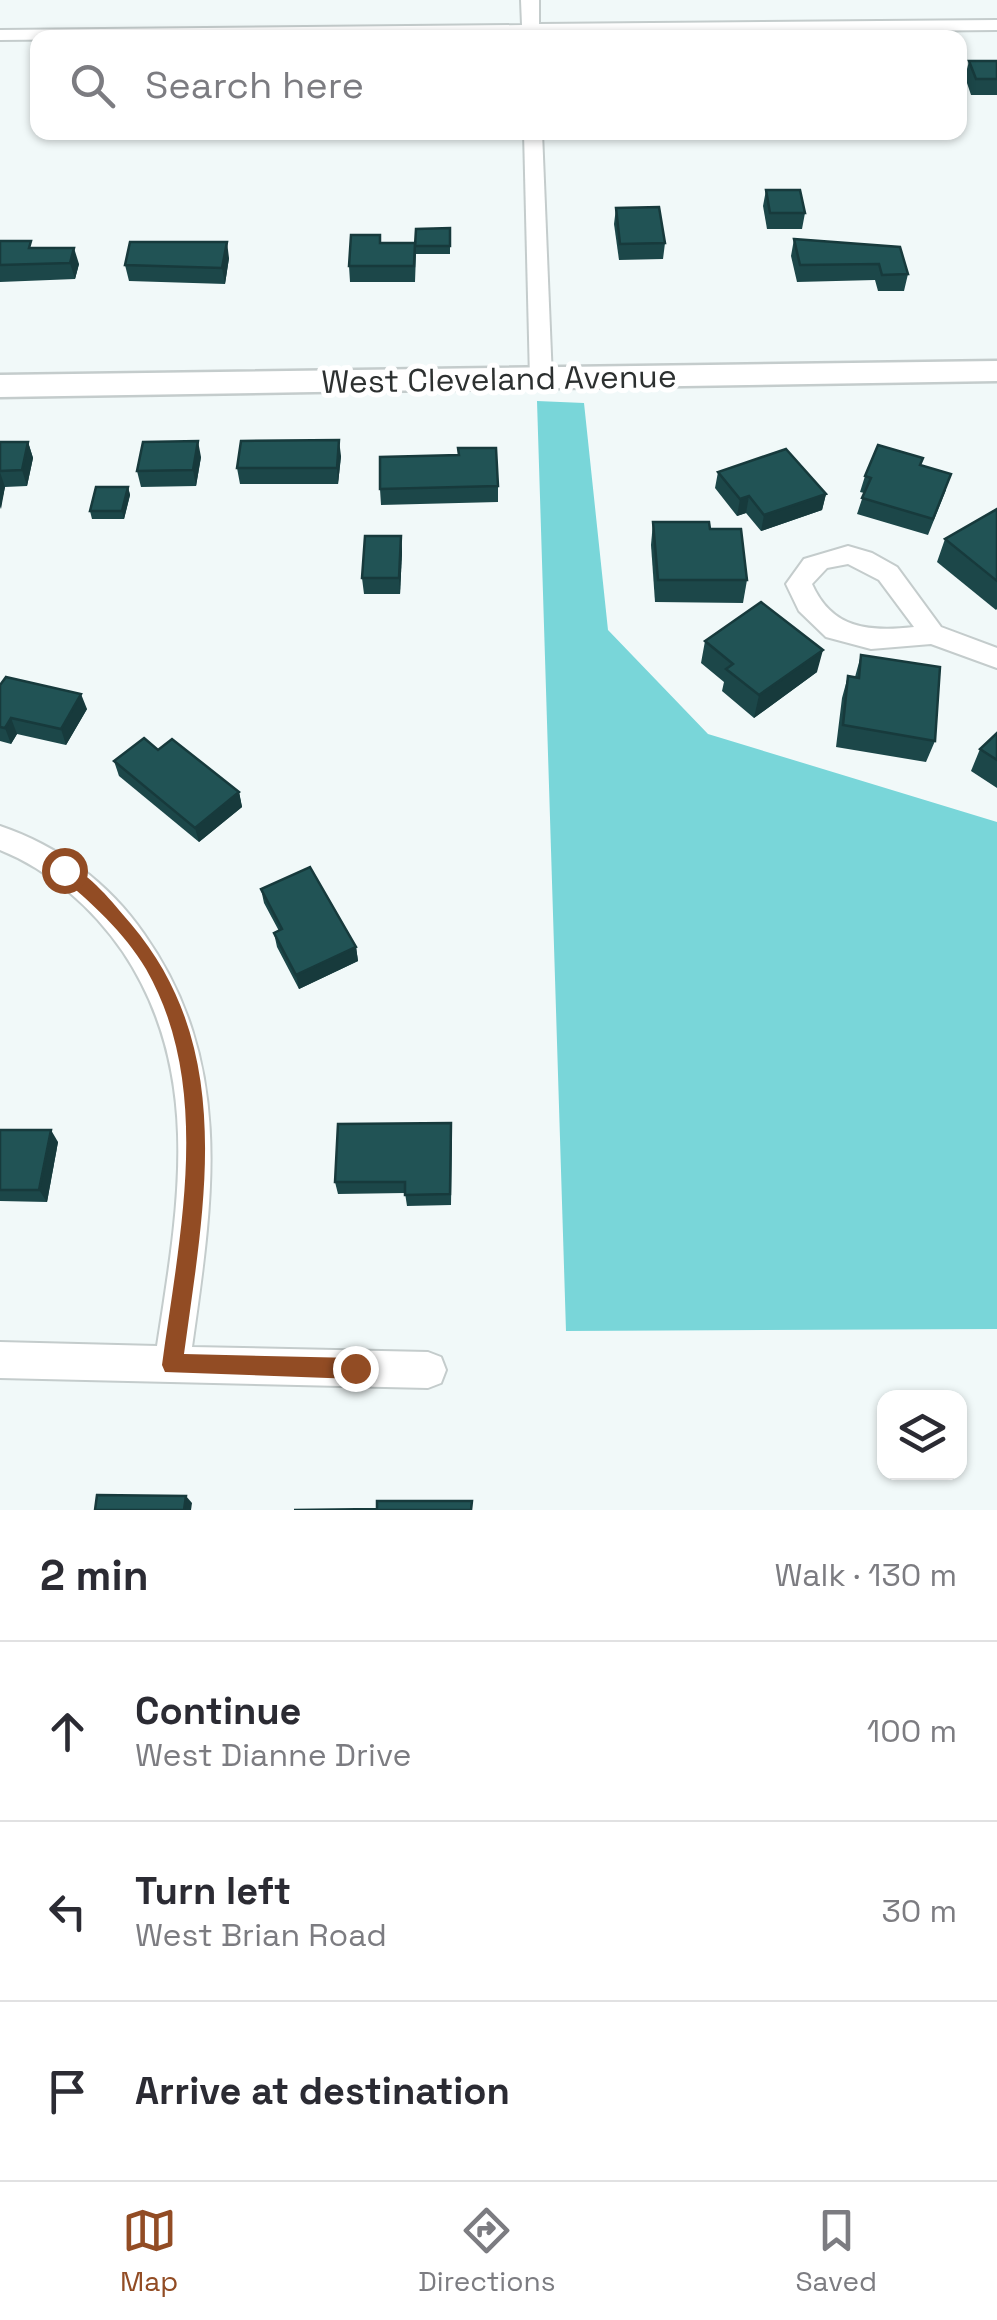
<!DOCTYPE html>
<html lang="en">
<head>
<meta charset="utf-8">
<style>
	body { margin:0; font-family:"Space Grotesk",sans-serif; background:#f2f2f3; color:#2b2b33 }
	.controls { position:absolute; right:30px; bottom:30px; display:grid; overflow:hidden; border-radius:20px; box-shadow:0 2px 8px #0004 }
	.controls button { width:90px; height:90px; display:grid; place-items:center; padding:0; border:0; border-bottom:2px solid #e1e1e2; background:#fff; color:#2b2b33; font:50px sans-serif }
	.stop { position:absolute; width:30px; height:30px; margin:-22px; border:8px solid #924c24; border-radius:50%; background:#fff }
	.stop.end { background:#924c24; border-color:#fff; box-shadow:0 2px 10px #0008 }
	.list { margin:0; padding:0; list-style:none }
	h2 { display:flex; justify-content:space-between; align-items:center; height:130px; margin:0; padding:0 40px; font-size:42px }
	h2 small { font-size:32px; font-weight:400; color:#7c7c81 }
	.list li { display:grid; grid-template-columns:65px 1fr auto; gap:30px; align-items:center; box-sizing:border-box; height:180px; padding:0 40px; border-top:2px solid #e1e1e2 }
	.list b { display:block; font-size:38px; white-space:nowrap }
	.list p { margin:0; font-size:32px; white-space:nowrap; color:#7c7c81 }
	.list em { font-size:32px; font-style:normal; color:#7c7c81 }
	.icon { flex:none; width:55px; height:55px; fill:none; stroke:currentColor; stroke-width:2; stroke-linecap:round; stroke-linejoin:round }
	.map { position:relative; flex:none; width:997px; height:1510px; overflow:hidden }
	.search { position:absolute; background:#fff; box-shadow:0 2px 8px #0004; left:30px; right:30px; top:30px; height:110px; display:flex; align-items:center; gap:25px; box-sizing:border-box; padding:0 35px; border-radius:20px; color:#7c7c81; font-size:38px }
	.sheet { height:670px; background:#fff }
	nav { display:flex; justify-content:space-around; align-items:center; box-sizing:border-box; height:140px; border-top:2px solid #e1e1e2; background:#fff; font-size:28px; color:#7c7c81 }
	nav a { display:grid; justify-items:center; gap:5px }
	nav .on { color:#924c24 }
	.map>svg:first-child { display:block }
	.forest { fill:#79d6d9 }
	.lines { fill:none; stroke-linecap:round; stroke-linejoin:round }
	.minor-casing { stroke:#c4cccc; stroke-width:4 }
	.secondary-casing { stroke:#c4cccc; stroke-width:5 }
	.minor { fill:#fff; fill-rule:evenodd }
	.secondary { fill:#fff; fill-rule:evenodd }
	.wall { fill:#1c4749 }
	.shaded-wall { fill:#173a3c }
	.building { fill:#215355; stroke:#173a3c; stroke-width:2.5 }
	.route { fill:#924c24 }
	.labels { text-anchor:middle; stroke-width:10; stroke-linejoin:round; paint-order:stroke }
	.street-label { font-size:32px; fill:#2c3030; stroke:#fff }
</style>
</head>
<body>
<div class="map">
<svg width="997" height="1510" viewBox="0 0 997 1510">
	<rect width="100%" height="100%" fill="#f1f9f9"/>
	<path class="forest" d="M537 401 584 403 608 630 708 734 997 822V1329L566 1331Z"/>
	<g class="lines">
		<defs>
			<g id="minor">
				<path d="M521 0H539V24L997 20V30L0 40V30L522 25Z"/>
				<path d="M524 132H542L552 379 541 386 530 379Z"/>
				<path d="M848 546 872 553 897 567 941 627 997 648V668L931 644 871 649 826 637 799 611 786 584 804 559ZM848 564 879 580 914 627C869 632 832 629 812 584L827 568Z"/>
				<path d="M0 826C59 846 109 883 144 934 235 1063 213 1199 192 1347L428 1352 441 1357 446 1370 441 1383 428 1388 0 1378V1342L157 1346C178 1210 204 1073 123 952 93 908 50 870 0 850Z"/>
			</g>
			<path id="secondary" d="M997 361V381L0 397V375Z"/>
		</defs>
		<use href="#minor" class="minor-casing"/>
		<use href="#secondary" class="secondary-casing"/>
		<use href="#minor" class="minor"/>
		<use href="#secondary" class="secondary"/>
	</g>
	<g class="wall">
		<path d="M969 61H997V95H971L965 77Z"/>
		<path d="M766 190 805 213 802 229H767L763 206Z"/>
		<path d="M616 208 665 243 663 259 619 260 614 224Z"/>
		<path d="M450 228V254H416L415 282H350L349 266 381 243H415Z"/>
		<path d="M794 239 900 247 908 274 904 291H878L875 280 797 282 791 256Z"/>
		<path d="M0 241 33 248 79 264 75 279 0 282Z"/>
		<path d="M229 258 225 284 129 281 125 265Z"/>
		<path d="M0 442H28L33 458 27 486 5 487 0 509Z"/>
		<path d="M341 456 338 484H240L237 468Z"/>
		<path d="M201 457 196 486 141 487 137 471Z"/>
		<path d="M921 466 946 490 928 535 857 514 864 493 860 492 865 476Z"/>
		<path d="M718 472 826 494 822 510 761 531 746 513 737 516 715 488Z"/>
		<path d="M498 486V502L381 505 380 489Z"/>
		<path d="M128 487 130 495 124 519H92L90 511Z"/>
		<path d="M997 509V609L996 610 937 562 945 539Z"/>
		<path d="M653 522 710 529 747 580 743 603 655 602 651 545Z"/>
		<path d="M401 536 402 552 400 594H364L362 578Z"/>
		<path d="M705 641 817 672 754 718 722 691 724 682 701 663Z"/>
		<path d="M861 655 935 741 926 762 836 747 842 698 848 676 855 677Z"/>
		<path d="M0 685 87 709 66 745 17 734 11 744 0 741Z"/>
		<path d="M997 733V788L971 771 980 749Z"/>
		<path d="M158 750 239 792 242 807 199 842 119 776 114 761Z"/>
		<path d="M261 889 356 947 358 961 299 989 277 947 274 933 279 931 264 903Z"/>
		<path d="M0 1130 58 1142 47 1202 0 1201Z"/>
		<path d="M452 1135 451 1205 407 1206 405 1193 338 1194 335 1182Z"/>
	</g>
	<g class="shaded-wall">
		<path d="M227 242 229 258 225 284 222 268Z"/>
		<path d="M74 248 79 264 75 279 70 263Z"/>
		<path d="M339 440 341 456 338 484 337 468Z"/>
		<path d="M198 441 201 457 196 486 193 470Z"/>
		<path d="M28 442 33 458 27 486 22 470Z"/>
		<path d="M0 472 5 487 1 509 0 506Z"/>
		<path d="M128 487 130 495 124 519 122 511Z"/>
		<path d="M826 494 822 510 761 531 764 515Z"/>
		<path d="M749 496 746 513 737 516 740 499Z"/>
		<path d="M401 536 402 552 400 594 399 578Z"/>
		<path d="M823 650 817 672 754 718 759 695Z"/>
		<path d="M81 694 87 709 66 745 61 729Z"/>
		<path d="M11 718 17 734 11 744 5 728Z"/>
		<path d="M239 792 242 807 199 842 195 828Z"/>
		<path d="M356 947 358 961 299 989 296 975Z"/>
		<path d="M51 1130 58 1142 47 1202 39 1190Z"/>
		<path d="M186 1496 192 1503 191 1510H184Z"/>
	</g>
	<g class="building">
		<path d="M969 61H997V79H976Z"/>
		<path d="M766 190H800L805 213H770Z"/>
		<path d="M659 207 665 243 620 244 616 208Z"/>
		<path d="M450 228V246H415L416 229Z"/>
		<path d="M351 235H380V243H415L414 266H349Z"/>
		<path d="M794 239 900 247 908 274 882 275 879 264 800 265Z"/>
		<path d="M0 241H31L29 248H74L70 263 0 265Z"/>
		<path d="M130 242H227L222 268 125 265Z"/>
		<path d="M339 440 337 468H237L241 441Z"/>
		<path d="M198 441 193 470 137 471 143 442Z"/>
		<path d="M0 442H28L22 470 0 471Z"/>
		<path d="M878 445 923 458 920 465 951 474 933 519 862 498 871 478 865 476Z"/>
		<path d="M458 448H496L498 486 380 489V457L459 455Z"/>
		<path d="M786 449 826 494 764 515 749 496 740 499 718 472Z"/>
		<path d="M96 487H128L122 511H90Z"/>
		<path d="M997 509V581L945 539Z"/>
		<path d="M653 522H709L710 529H741L747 580H658Z"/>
		<path d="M365 536H401L399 578H362Z"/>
		<path d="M761 602 823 650 759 695 726 669 733 664 705 641Z"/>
		<path d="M861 655 940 667 935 741 843 725 848 676 859 678Z"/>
		<path d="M6 677 81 694 61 729 11 718 5 728 0 727V685Z"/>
		<path d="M997 733V760L980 749Z"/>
		<path d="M144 738 158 750 172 739 239 792 195 828 114 761Z"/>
		<path d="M310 867 356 947 296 975 274 933 282 929 261 889Z"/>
		<path d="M451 1123 450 1194 405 1195V1182H335L338 1124Z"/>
		<path d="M0 1130H51L39 1190H0Z"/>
		<path d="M97 1495 186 1496 184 1510H95Z"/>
		<path d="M377 1501H472L471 1510H294L377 1509Z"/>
	</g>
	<path class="route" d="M64 863C91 874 112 902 131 924 237 1049 204 1205 184 1354L355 1358 362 1361 365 1368 362 1376 355 1379 165 1372 162 1365C179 1237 214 1088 146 969 125 933 90 901 58 875V865Z"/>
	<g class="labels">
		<g class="street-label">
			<text transform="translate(499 379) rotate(-1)" y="11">West Cleveland Avenue</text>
		</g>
	</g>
</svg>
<div class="controls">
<button><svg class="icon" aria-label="layers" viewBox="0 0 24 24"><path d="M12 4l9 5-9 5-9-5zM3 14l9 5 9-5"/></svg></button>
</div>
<div class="stop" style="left:64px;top:870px"></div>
<div class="stop end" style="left:355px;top:1368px"></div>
<div class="search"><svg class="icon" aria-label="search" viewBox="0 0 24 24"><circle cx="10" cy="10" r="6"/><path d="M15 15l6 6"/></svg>Search here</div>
</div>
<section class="sheet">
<h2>2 min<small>Walk · 130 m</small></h2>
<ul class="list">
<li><svg class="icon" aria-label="ahead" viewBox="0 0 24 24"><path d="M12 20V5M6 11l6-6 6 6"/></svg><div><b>Continue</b><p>West Dianne Drive</p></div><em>100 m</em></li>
<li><svg class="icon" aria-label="left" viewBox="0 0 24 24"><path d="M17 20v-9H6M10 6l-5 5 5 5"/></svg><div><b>Turn left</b><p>West Brian Road</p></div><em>30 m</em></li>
<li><svg class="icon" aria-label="arrive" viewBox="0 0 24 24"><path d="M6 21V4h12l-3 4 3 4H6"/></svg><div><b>Arrive at destination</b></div></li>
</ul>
</section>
<nav>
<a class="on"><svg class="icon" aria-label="map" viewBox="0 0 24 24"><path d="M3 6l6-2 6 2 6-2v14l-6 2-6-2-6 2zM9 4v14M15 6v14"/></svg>Map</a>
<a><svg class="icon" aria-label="directions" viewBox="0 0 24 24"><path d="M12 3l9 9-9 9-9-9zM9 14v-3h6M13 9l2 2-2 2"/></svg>Directions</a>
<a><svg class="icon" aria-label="saved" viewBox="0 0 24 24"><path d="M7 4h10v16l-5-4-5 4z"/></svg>Saved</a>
</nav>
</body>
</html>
